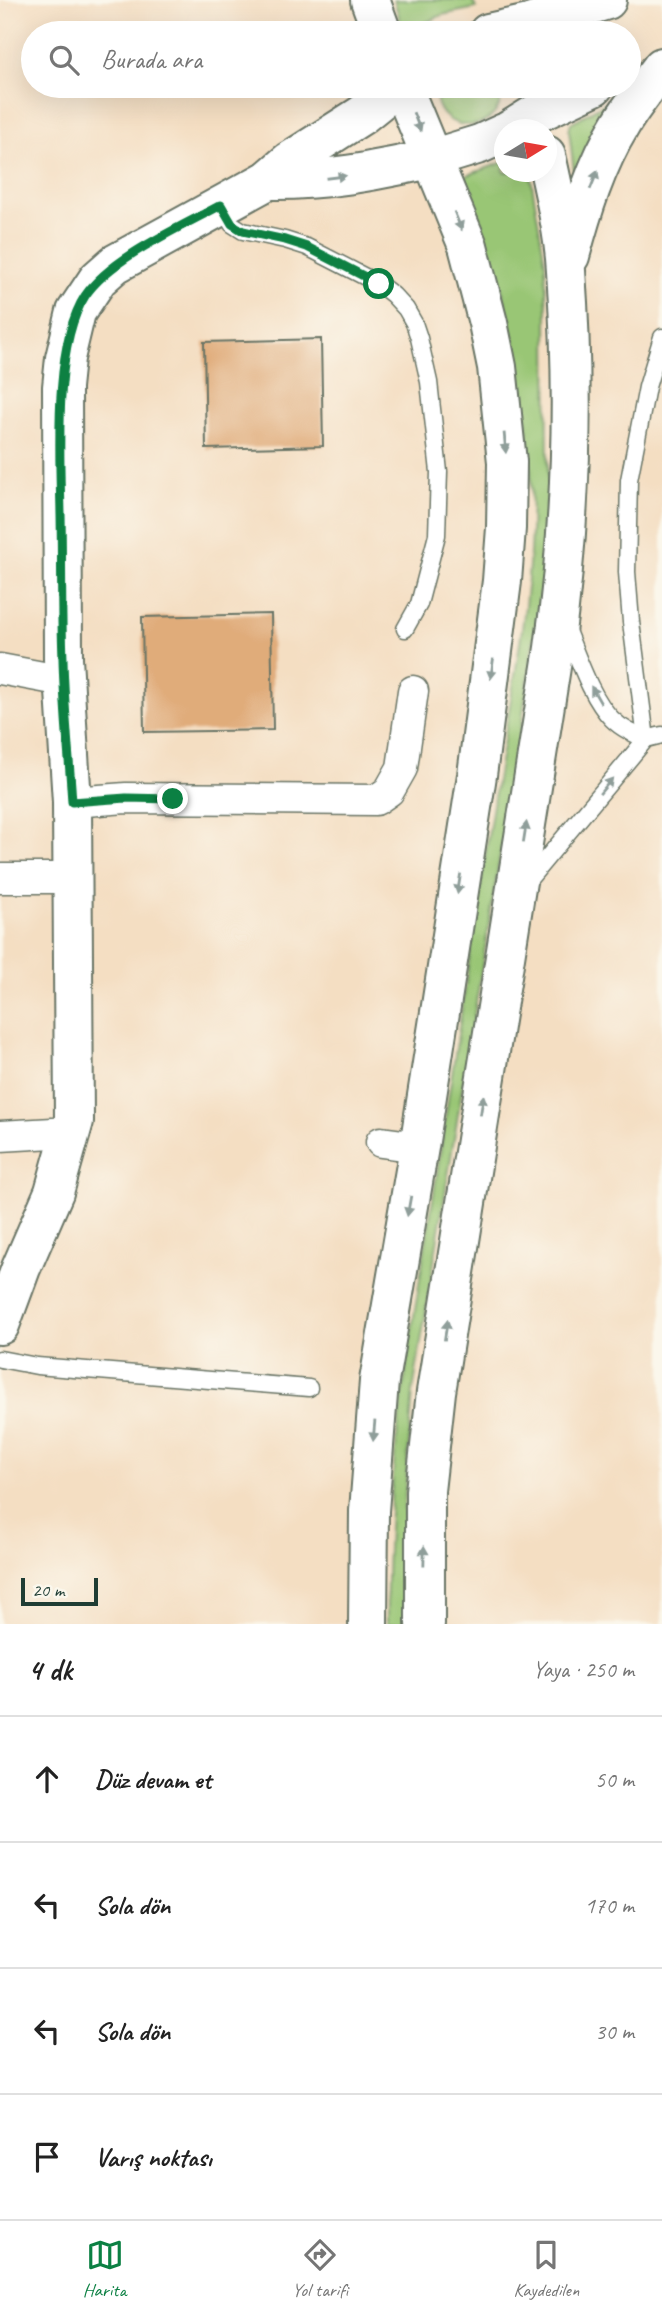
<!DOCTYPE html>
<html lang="tr">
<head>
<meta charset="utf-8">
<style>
	body { margin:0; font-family:Caveat,sans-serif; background:#f2f2f2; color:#222 }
	.compass { position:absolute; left:494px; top:119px; width:63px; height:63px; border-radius:50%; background:#fff; box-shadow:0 7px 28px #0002; rotate:79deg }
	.scale { position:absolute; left:21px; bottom:18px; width:77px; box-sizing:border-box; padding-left:7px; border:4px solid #1f3d34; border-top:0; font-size:19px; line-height:24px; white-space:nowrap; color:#1f3d34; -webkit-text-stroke:5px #fbf7ec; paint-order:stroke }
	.stop { position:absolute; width:21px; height:21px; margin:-16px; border:5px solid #0b8043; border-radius:50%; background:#fff }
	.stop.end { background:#0b8043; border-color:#fff; box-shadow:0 2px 7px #0008 }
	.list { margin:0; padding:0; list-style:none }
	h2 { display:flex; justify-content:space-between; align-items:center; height:91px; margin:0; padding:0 28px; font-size:30px }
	h2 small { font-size:23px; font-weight:400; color:#767676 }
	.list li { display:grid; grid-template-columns:46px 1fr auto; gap:21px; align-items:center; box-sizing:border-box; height:126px; padding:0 28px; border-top:2px solid #e0e0e0 }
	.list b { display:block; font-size:26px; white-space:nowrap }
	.list em { font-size:23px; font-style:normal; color:#767676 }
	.icon { flex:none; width:38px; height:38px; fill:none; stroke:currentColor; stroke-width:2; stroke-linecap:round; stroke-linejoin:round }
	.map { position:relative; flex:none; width:662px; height:1624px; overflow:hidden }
	.search { position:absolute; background:#fff; box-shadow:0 7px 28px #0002; left:21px; right:21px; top:21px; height:77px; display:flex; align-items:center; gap:18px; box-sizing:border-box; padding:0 24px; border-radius:38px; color:#767676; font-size:26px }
	.sheet { height:595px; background:#fff }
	nav { display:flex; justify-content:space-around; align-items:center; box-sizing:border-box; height:98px; border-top:2px solid #e0e0e0; background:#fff; font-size:19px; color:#767676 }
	nav a { display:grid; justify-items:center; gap:4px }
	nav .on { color:#0b8043 }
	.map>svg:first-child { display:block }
	.green { fill:#99c674; stroke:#5c8254; stroke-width:2 }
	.building { fill:#e0ac7a }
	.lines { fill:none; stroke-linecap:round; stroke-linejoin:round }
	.service-casing { stroke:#6a7566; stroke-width:19 }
	.minor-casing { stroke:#6a7566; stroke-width:33 }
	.secondary-casing { stroke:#6a7566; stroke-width:42 }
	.primary-casing { stroke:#6a7566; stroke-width:42 }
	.service { stroke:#fff; stroke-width:16 }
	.minor { stroke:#fff; stroke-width:30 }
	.secondary { stroke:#fff; stroke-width:38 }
	.primary { stroke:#fff; stroke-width:38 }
	.oneway { fill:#8f9e9a }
	.route { stroke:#0b8043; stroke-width:9 }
</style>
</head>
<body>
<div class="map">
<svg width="662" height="1624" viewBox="0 0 662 1624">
	<rect width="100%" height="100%" fill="#fbf7ec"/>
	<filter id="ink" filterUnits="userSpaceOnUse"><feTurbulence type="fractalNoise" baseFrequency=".0143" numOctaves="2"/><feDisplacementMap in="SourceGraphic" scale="14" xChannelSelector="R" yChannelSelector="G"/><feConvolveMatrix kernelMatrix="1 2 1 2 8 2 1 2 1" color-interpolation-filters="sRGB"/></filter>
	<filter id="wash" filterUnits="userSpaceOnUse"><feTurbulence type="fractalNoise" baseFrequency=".00686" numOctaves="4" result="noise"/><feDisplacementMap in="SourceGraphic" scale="28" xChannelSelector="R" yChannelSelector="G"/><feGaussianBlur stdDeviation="1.57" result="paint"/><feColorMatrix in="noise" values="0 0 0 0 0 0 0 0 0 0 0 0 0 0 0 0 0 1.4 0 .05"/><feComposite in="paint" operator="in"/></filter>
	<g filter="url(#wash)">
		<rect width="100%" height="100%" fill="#f4dec2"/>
		<g class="green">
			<path d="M394 0H472L476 8 442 15 404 33Z"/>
			<path d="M641 83 577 197 569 130 571 123Z"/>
			<path d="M436 86H500C510 135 431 141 436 86Z"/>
			<path d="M504 162V172H530L545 263 547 313 548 480 543 575 523 714 413 1391 404 1507 405 1624H387C384 1481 410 1340 433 1199 454 1066 473 932 494 798 511 694 536 583 531 477 528 408 517 339 497 273 487 240 474 209 465 176Z"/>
		</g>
		<g id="blocks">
			<g class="building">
				<path d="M321 339 323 446 206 449 204 342Z"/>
				<path d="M271 614 273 730 144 732 142 617Z"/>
			</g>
		</g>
	</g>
	<g filter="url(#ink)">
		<use href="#blocks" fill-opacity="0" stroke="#6a7566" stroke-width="2"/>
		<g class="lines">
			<defs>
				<g id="service">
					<path d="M221 205 232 224 243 231 285 240 307 247 379 284 393 295 406 309 414 323 419 338 429 382 439 472 437 535 419 604 405 629"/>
					<path d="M566 629C578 657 591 698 612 719 622 729 634 734 646 739"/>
					<path d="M646 739 631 622 627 572 629 480 647 387 662 337"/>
					<path d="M526 883 646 739 662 735"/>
					<path d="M0 1359 37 1366 309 1388"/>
				</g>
				<g id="minor">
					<path d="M0 669 64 681"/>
					<path d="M72 802 126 798 376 800 389 791 402 768 413 691"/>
					<path d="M0 878H72"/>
					<path d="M0 1136 71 1132"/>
					<path d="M381 1142 419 1147"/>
				</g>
				<g id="secondary">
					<path d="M268 180C327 181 374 171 431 159"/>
					<path d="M0 1325 21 1268 54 1192 74 1121 72 802 63 659 62 387 65 358 76 312 98 279 115 264 268 180 290 161 362 115 398 86"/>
				</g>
				<g id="primary">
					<path d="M370 0 382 33"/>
					<path d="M488 33 529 24 607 0"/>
					<path d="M510 130 537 113 594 86"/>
					<path d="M431 159 480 144 504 133"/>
					<path d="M570 256C582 211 596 165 621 124 633 104 648 86 662 67"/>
					<path d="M368 1624 369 1511 379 1381 419 1147 477 775 502 581 506 528 507 462 497 367 488 323 468 246 402 86"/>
					<path d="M425 1624V1491L436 1392 554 648C571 524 575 396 566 271 564 234 554 192 546 155"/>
				</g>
			</defs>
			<use href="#service" class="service-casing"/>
			<use href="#minor" class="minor-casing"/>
			<use href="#secondary" class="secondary-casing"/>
			<use href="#primary" class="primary-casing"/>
			<use href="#service" class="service"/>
			<use href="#minor" class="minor"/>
			<use href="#secondary" class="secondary"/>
			<use href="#primary" class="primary"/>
		</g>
		<defs><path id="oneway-solid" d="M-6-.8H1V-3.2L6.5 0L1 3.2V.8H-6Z" transform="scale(1.75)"/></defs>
		<g class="oneway">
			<use href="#oneway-solid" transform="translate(417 122) rotate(68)"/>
			<use href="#oneway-solid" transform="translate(336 177) rotate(-7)"/>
			<use href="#oneway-solid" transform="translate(594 180) rotate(-68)"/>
			<use href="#oneway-solid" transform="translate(458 221) rotate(68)"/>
			<use href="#oneway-solid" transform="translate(505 443) rotate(85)"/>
			<use href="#oneway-solid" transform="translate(492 669) rotate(98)"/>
			<use href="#oneway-solid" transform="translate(596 695) rotate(-120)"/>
			<use href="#oneway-solid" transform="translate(606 786) rotate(-50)"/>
			<use href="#oneway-solid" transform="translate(525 832) rotate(-81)"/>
			<use href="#oneway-solid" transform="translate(459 884) rotate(99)"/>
			<use href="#oneway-solid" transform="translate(482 1105) rotate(-81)"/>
			<use href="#oneway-solid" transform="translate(409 1206) rotate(100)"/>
			<use href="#oneway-solid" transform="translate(446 1330) rotate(-81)"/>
			<use href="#oneway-solid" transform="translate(374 1431) rotate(95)"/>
			<use href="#oneway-solid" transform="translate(424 1556) rotate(-89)"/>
		</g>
	</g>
	<g class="lines" filter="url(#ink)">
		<path class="route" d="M173 799 126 798 72 802C69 754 64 706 63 659 61 611 62 563 61 515 60 456 53 345 85 296 110 258 181 227 221 205L232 224 243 231 285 240 307 247 379 284"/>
	</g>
</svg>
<svg class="compass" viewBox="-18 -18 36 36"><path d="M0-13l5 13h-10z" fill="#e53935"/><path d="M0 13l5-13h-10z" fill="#767676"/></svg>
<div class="scale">20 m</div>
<div class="stop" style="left:379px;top:284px"></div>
<div class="stop end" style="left:173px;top:799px"></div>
<div class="search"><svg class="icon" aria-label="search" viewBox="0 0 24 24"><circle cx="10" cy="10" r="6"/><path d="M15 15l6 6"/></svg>Burada ara</div>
</div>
<section class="sheet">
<h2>4 dk<small>Yaya · 250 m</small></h2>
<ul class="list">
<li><svg class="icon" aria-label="ahead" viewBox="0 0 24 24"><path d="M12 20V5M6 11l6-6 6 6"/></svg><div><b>Düz devam et</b></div><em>50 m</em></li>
<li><svg class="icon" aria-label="left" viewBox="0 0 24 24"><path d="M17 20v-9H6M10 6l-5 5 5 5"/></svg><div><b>Sola dön</b></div><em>170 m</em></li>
<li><svg class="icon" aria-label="left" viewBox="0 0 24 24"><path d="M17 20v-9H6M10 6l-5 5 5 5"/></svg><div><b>Sola dön</b></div><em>30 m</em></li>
<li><svg class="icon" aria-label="arrive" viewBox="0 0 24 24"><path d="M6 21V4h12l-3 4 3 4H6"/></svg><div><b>Varış noktası</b></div></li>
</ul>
</section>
<nav>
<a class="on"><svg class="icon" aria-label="map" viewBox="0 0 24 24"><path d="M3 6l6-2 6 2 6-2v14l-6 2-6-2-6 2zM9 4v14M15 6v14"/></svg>Harita</a>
<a><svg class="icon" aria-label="directions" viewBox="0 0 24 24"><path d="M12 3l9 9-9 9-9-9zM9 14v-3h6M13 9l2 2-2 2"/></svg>Yol tarifi</a>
<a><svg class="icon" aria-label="saved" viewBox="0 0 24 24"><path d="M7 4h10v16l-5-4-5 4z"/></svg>Kaydedilen</a>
</nav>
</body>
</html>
